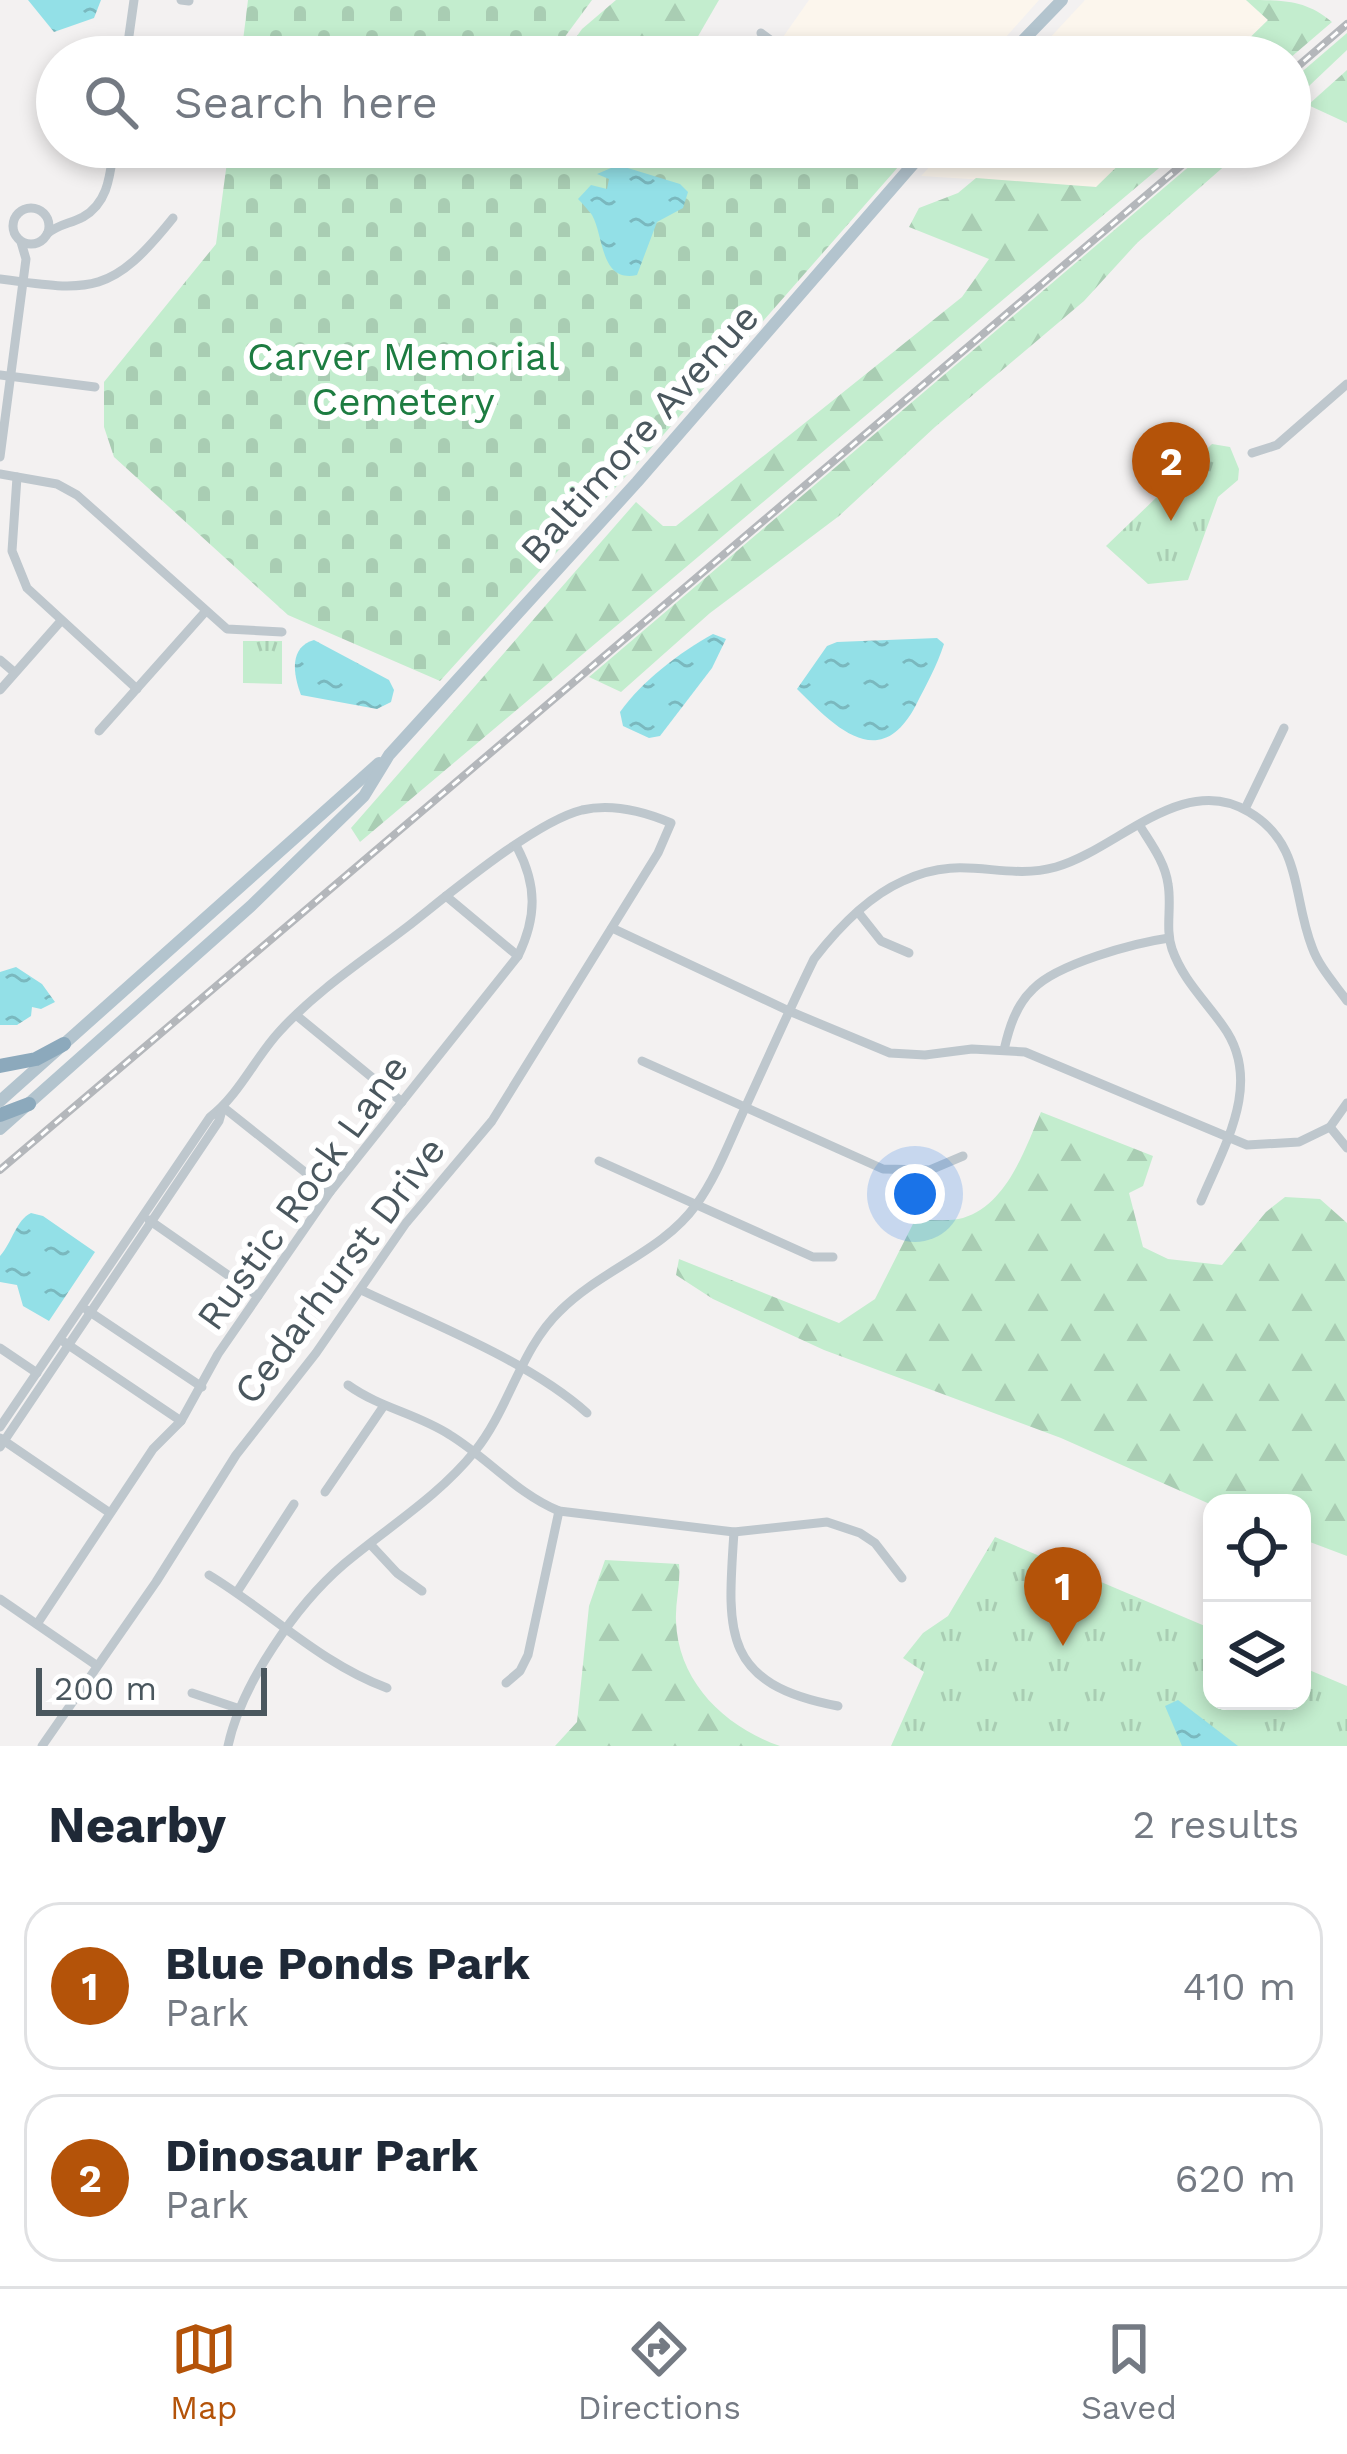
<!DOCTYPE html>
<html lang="en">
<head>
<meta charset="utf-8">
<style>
	body { margin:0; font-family:"Work Sans",sans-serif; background:#f6f6f7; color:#1f2937 }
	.controls { position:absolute; right:36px; bottom:36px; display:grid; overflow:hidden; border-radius:24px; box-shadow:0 6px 18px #0003 }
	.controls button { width:108px; height:108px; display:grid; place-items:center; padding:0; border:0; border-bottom:3px solid #e0e1e3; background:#fff; color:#1f2937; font:60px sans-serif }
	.scale { position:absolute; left:36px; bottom:30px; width:231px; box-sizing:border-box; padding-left:12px; border:6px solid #4a575e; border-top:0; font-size:33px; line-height:42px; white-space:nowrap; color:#4a575e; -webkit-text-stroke:9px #fff; paint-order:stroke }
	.you { position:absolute; left:915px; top:1194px; width:42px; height:42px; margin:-30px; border:9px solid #fff; border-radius:50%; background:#1a73e8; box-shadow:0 0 0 18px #1a73e833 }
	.badge { display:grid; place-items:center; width:78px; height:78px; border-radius:50%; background:#b45309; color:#fff; font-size:39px; font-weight:700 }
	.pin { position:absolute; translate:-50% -99px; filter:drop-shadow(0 3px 6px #0008) }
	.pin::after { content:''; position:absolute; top:63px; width:42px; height:36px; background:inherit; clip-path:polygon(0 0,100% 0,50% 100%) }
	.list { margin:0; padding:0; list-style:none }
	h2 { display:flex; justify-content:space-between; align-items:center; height:156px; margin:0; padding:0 48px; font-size:51px }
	h2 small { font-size:39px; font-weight:400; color:#747a83 }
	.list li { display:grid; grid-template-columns:78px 1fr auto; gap:36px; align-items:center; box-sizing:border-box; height:168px; margin:0 24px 24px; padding:0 24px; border:3px solid #e0e1e3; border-radius:36px }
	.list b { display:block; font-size:45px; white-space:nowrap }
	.list p { margin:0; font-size:39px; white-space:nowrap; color:#747a83 }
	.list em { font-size:39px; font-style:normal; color:#747a83 }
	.icon { flex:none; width:66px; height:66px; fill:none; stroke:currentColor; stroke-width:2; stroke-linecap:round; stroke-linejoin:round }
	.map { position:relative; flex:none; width:1347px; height:1746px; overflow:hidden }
	.search { position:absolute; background:#fff; box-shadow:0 6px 18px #0003; left:36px; right:36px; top:36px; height:132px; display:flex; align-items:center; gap:30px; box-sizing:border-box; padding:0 42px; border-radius:66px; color:#747a83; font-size:45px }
	.sheet { height:540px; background:#fff }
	nav { display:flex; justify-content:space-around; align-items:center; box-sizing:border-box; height:168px; border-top:3px solid #e0e1e3; background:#fff; font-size:33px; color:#747a83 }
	nav a { display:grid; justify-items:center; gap:6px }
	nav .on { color:#b45309 }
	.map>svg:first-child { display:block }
	.commercial { fill:#fcf6ed }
	.grass { fill:url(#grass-tufts) }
	.forest { fill:url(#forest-firs) }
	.cemetery { fill:url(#cemetery-stones) }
	.water { fill:url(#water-ripples) }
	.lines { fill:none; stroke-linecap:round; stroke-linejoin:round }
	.minor { stroke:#bec7cd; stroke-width:9 }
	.major { stroke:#b3c4ce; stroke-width:12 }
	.highway { stroke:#8ca9bc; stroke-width:14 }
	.rail-casing { stroke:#b4b7bb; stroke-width:8 }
	.rail { stroke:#fff; stroke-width:3; stroke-dasharray:9; stroke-linecap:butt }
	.labels { text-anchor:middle; stroke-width:12; stroke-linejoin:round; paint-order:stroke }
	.park-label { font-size:39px; fill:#1d7c41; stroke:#fff }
	.street-label { font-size:39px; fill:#4a575e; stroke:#fff }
</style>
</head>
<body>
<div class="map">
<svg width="1347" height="1746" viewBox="0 0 1347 1746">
	<defs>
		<pattern id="grass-tufts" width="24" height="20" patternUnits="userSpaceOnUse" patternTransform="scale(3)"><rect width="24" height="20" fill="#c3edce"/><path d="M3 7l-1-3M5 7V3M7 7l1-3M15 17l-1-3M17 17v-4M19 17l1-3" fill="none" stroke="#a9cdb3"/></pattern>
		<pattern id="forest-firs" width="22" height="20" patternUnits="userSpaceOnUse" patternTransform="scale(3)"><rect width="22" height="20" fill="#c3edce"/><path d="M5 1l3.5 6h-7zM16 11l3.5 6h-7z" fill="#a9cdb3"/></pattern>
		<pattern id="cemetery-stones" width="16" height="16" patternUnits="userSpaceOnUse" patternTransform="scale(3)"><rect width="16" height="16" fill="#c3edce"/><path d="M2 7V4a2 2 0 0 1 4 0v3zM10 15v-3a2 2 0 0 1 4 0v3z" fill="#a9cdb3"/></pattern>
		<pattern id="water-ripples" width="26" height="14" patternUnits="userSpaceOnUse" patternTransform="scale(3)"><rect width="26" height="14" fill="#93e0e7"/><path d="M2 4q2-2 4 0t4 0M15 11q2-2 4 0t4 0" fill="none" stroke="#7ab8be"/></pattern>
	</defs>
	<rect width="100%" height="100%" fill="#f3f1f1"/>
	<g class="commercial">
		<path d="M809 0H1039L988 57H769Z"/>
		<path d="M1085 0H1246L1268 20 1230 57H1032Z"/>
		<path d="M948 147H1137L1097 187 921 176Z"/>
	</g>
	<g class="grass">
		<path d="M1212 444 1230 447 1239 469 1238 480 1218 497 1188 580 1148 584 1106 546Z"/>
		<path d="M243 641H282V684L243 683Z"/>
		<path d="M995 1537 1212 1629V1701H1302V1667L1347 1686V1746H891L924 1672 903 1658 923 1633 948 1616Z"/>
	</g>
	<g class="forest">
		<path d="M616 0H719L686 57H562L582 29Z"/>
		<path d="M1246 0C1284 0 1306 0 1332 22L1290 58 1230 57 1268 20Z"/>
		<path d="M1347 33V50L1290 104V82Z"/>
		<path d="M1347 70V123L1308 105Z"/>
		<path d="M1137 147H1184L360 842 351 828 636 502 663 526H676L962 297 989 259 909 227 919 208 958 193 976 178 1096 187Z"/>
		<path d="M1212 147H1246L1137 243 1084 301 935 427 839 516 710 613 621 692 589 677Z"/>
		<path d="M1041 1112 1153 1156 1143 1186 1129 1193 1143 1247 1168 1259 1222 1265 1266 1212 1285 1197 1320 1199 1347 1223V1556L1302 1539V1503L1212 1505 1061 1438 824 1350 713 1299 676 1275 679 1259 839 1323 875 1299 915 1220C930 1219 949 1222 963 1218 1007 1205 1025 1149 1041 1112Z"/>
		<path d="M605 1560 679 1564C681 1583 675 1602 676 1621 678 1682 725 1727 780 1746H555L577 1722 589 1606Z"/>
	</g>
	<g class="cemetery">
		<path d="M248 0H592L550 57H241Z"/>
		<path d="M229 147H805L880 153 899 166 664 434 440 681 288 615 114 457 104 427V382L216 244Z"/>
	</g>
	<g class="water">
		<path d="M28 0H101L94 18 54 32Z"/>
		<path d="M618 165 680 184 688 192 683 208 657 222 637 275C600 283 604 236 592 215 590 212 581 202 578 199L591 185 607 189 609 179 597 174Z"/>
		<path d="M713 634 726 639 712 668 660 736 649 738 623 726 620 712C642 681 680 652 713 634Z"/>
		<path d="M937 638 944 644C937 666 926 685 916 705 880 774 835 727 797 689L827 646 837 642Z"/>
		<path d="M314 640 389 680 394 690 391 702 377 709 301 695C293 674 289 647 314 640Z"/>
		<path d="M16 967 42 984 55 1002 41 1009 32 1007 31 1016 17 1025H0V972Z"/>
		<path d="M31 1213 43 1216 95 1252 49 1321 23 1306 17 1285 0 1282V1256C12 1243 16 1220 31 1213Z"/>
		<path d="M1178 1700 1238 1746H1182L1165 1706Z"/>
	</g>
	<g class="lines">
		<g class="minor">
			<path d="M181 0 189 1"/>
			<path d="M761 33 780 47 833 57"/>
			<path d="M126 57 134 0"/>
			<circle cx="31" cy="226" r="18"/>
			<path d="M47 234C58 224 70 224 83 217 109 202 110 174 114 147"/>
			<path d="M0 279C93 292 112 294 173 218"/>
			<path d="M0 375 95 387"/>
			<path d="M1252 453 1277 445 1347 384"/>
			<path d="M0 457 26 259 21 242"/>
			<path d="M0 474 57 484 77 495 227 629 282 632"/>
			<path d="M17 477 12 551 27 588 137 689"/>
			<path d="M0 660 14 672"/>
			<path d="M0 690 60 622"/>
			<path d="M99 731 205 612"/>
			<path d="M1245 809 1284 728"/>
			<path d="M1140 826C1151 844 1165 862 1168 884 1172 906 1165 928 1172 949 1183 980 1204 999 1223 1026 1264 1082 1224 1146 1201 1201"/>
			<path d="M446 896 518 956"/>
			<path d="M858 912 881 941 909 953"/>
			<path d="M612 928 789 1011 890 1053 925 1055 972 1049 1025 1052 1247 1145 1299 1142 1330 1127 1347 1103"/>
			<path d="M296 1015 402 1102"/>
			<path d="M1004 1050C1009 1028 1016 1005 1033 989 1057 964 1134 943 1169 938"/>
			<path d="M642 1061 883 1169 930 1170 963 1156"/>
			<path d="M223 1107 330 1192"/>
			<path d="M1330 1127 1347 1148"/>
			<path d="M599 1161 813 1257H833"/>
			<path d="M149 1220 258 1296"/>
			<path d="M361 1290C433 1324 529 1361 587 1413"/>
			<path d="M87 1310 202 1387"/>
			<path d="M64 1342 181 1421"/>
			<path d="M0 1348 37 1373"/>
			<path d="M348 1385C380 1408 418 1414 450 1435 489 1459 516 1493 559 1511L734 1532 827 1522 860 1533 875 1543 902 1578"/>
			<path d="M0 1427 210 1117C239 1095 255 1058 279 1032 316 991 364 960 407 927 448 895 534 822 582 810 613 803 643 811 671 823L658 853 492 1121 406 1223 316 1353 236 1455 156 1582 42 1746"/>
			<path d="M0 1438 110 1513"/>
			<path d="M0 1447 219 1121 223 1107"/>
			<path d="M325 1492 383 1407"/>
			<path d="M734 1532C727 1633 722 1684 838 1706"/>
			<path d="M371 1545 397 1573 422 1591"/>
			<path d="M209 1575C270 1612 320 1663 387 1688"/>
			<path d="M237 1592 294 1504"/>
			<path d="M0 1599 96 1665"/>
			<path d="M37 1624 153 1449 181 1421 218 1354 330 1192 518 956C537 917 537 885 517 847"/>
			<path d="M506 1683 520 1671 528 1655 559 1511"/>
			<path d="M192 1693 237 1708"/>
			<path d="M228 1746C241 1685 296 1605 344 1564 388 1527 438 1497 475 1451 509 1409 521 1348 560 1311 602 1269 662 1252 696 1205 717 1176 730 1140 745 1108 768 1058 790 1008 814 959 838 928 867 897 903 881 964 852 1001 882 1056 867 1117 850 1183 771 1249 812 1303 844 1292 896 1312 947 1319 967 1335 984 1347 1001"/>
		</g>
		<g class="major">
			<path d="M1007 57 1062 0"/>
			<path d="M0 1101 379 763"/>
			<path d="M0 1129 251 906 364 796 389 755 637 482 928 147"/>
		</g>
		<g class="highway">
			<path d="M0 1066 36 1059 64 1044"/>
			<path d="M0 1115 29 1104"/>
		</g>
		<defs>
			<g id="rail">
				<path d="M1290 73 1347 24"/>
				<path d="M0 1170 1203 147"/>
			</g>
		</defs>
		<use href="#rail" class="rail-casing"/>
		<use href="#rail" class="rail"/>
	</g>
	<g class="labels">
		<g class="park-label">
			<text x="403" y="370">Carver Memorial<tspan x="403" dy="45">Cemetery</tspan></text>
		</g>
		<g class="street-label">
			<text transform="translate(639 433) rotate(-48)" y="14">Baltimore Avenue</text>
			<text transform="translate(302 1192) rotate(-54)" y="14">Rustic Rock Lane</text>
			<text transform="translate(339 1270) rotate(-53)" y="14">Cedarhurst Drive</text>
		</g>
	</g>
</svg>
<div class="controls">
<button><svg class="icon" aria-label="locate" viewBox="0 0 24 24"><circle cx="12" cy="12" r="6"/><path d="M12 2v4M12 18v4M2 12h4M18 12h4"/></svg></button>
<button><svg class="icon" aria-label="layers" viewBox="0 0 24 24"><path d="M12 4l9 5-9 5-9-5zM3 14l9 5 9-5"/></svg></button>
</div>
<div class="scale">200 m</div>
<div class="you"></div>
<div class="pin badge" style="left:1063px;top:1646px">1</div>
<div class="pin badge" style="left:1171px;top:521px">2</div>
<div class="search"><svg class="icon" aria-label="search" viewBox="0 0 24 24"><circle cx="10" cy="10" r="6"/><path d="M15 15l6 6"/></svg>Search here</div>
</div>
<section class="sheet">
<h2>Nearby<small>2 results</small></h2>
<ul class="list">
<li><span class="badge">1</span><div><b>Blue Ponds Park</b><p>Park</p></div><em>410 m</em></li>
<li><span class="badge">2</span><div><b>Dinosaur Park</b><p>Park</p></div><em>620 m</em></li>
</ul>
</section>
<nav>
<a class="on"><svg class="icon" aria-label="map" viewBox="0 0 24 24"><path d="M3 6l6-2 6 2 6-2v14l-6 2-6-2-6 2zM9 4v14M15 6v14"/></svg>Map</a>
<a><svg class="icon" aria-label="directions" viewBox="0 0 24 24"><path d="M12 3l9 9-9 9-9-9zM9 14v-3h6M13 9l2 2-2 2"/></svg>Directions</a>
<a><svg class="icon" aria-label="saved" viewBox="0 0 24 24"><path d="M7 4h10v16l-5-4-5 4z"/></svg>Saved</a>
</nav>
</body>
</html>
